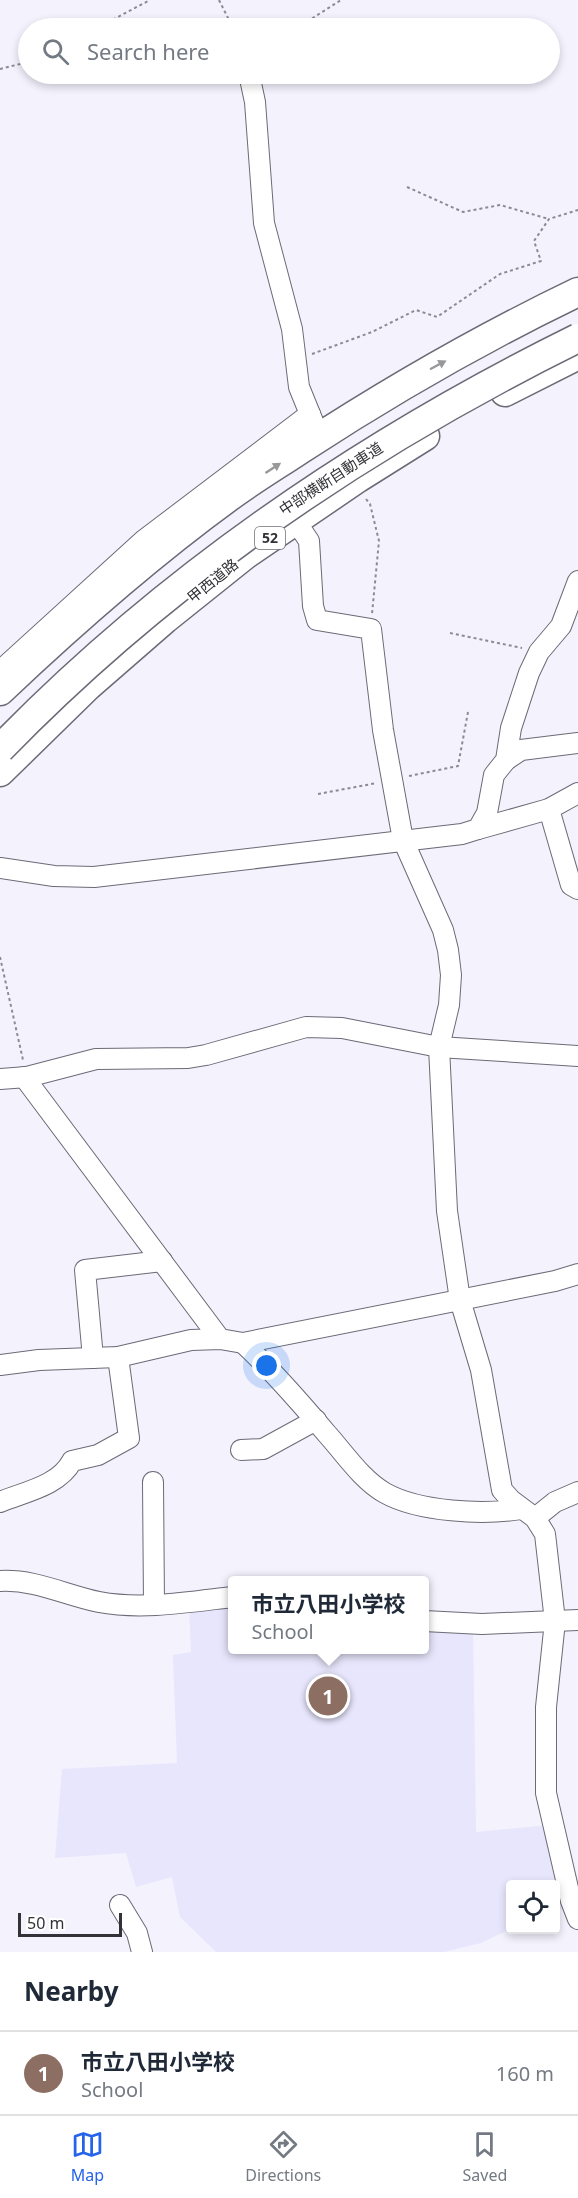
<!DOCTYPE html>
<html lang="en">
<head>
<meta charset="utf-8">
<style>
	body { margin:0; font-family:"Noto Sans","Noto Sans JP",sans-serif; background:#f6f6f7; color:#1f2937 }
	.controls { position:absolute; right:18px; bottom:18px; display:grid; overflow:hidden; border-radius:6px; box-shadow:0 3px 9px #0003 }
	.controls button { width:54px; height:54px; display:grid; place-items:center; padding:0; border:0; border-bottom:2px solid #e0e1e3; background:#fff; color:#1f2937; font:30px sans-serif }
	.scale { position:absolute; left:18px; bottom:15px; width:104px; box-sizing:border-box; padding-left:6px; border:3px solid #323237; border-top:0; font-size:16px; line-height:21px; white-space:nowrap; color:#323237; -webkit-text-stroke:4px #fff; paint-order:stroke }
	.you { position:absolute; left:267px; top:1366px; width:21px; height:21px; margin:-15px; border:4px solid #fff; border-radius:50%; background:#1a73e8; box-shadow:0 0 0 9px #1a73e833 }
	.badge { display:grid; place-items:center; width:39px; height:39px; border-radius:50%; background:#2563eb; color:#fff; font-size:20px; font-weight:700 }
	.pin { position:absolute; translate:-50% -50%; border:3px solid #fff; box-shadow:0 2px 6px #0006 }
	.popup { position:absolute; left:228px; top:1576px; width:201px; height:78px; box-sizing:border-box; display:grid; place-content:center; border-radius:6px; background:#fff; filter:drop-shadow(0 2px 4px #0005); font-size:20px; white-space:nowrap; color:#747a83 }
	.popup b { font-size:22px; color:#1f2937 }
	.popup::after { content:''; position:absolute; left:50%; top:100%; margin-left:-12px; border:12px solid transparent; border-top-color:#fff }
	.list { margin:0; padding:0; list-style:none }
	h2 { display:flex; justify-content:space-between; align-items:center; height:78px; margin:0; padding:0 24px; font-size:26px }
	h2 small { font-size:20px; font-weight:400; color:#747a83 }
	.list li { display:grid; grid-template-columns:39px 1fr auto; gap:18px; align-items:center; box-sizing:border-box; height:84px; padding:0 24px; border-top:2px solid #e0e1e3 }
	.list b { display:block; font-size:22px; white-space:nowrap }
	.list p { margin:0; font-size:20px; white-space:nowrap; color:#747a83 }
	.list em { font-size:20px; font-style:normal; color:#747a83 }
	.icon { flex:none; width:33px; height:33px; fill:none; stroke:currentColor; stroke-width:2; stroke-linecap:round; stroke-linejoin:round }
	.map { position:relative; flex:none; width:578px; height:1952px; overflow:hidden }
	.search { position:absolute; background:#fff; box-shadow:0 3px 9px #0003; left:18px; right:18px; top:18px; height:66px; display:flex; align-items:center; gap:15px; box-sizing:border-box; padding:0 21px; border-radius:33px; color:#747a83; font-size:22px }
	.sheet { height:162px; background:#fff }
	nav { display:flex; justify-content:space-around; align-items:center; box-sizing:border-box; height:84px; border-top:2px solid #e0e1e3; background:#fff; font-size:16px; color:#747a83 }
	nav a { display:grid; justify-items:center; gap:3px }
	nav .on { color:#2563eb }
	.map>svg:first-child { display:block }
	.built { fill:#e8e6fc }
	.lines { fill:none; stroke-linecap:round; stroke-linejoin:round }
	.minor-casing { stroke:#6b6a76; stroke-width:22 }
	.highway-casing { stroke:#6b6a76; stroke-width:31 }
	.path { stroke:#8c8b93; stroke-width:2; stroke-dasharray:3 3; stroke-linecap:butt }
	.minor { stroke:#fff; stroke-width:20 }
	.highway { stroke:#fff; stroke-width:28 }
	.highway-bridge-casing { stroke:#6b6a76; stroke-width:31; stroke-linecap:butt }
	.highway-bridge { stroke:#fff; stroke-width:28 }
	.oneway { fill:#98989b }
	.labels { text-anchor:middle; stroke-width:4.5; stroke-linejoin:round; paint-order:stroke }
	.shield { fill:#fff; stroke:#707073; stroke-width:1.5 }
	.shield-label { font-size:14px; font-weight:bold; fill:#323237 }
	.street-label { font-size:15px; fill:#323237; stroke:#fff }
</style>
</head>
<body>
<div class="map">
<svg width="578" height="1952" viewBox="0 0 578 1952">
	<rect width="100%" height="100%" fill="#f3f2fd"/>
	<path class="built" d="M232 1599V1650H424V1629H473L476 1832 549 1825 569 1906 556 1911V1884H510V1929L481 1943 444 1952H216L180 1917 172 1877 136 1887 126 1853 55 1858 62 1769 177 1763 173 1655 191 1652 189 1605Z"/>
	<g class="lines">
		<defs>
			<g id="minor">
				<path d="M249 74 255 102 264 223 292 329 299 387 314 424"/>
				<path d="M295 520 309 541 313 606 317 620 371 629 383 730 403 840 443 930 448 950 451 975 449 1005 439 1047 447 1211 460 1300 481 1370 502 1490 511 1500 535 1518 545 1534 555 1621 546 1707V1793L571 1901 578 1919"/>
				<path d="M0 671 144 540 310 414"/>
				<path d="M506 760 521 750 578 743"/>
				<path d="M549 809 571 885 578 889"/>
				<path d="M478 829 549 809 578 793"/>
				<path d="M0 868 54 876 94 877 462 834 478 829 487 813 494 775 506 760 511 728 529 673 539 652 561 626 578 581"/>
				<path d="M24 1077 220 1339"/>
				<path d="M0 1079 27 1077 96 1059 188 1058 206 1055 306 1027 342 1028 439 1047 578 1056"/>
				<path d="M243 1343C273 1371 300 1402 327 1434 345 1454 362 1480 385 1493 419 1512 483 1515 521 1509"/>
				<path d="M93 1358 85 1270 162 1261"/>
				<path d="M0 1365 39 1360 118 1357 191 1340 220 1339 243 1343 555 1281 578 1274"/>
				<path d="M241 1450 263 1449 316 1420"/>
				<path d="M153 1482 154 1604"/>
				<path d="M0 1502C24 1492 59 1486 72 1461L98 1455 129 1438 118 1357"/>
				<path d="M535 1518 555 1502 578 1492"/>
				<path d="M0 1581C35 1579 65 1595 99 1602 142 1610 189 1602 232 1597"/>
				<path d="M424 1621 482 1624 578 1620"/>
				<path d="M120 1905 137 1933 142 1952"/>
			</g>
			<g id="highway">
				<path d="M505 392 578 355"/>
				<path d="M0 691C73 622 148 556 229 497 252 480 277 465 301 449 390 391 482 338 578 292"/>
				<path d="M0 772 88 686 165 619 245 555 358 478 425 436"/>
			</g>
		</defs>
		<use href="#minor" class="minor-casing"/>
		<use href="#highway" class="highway-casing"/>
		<g class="path">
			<path d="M219 0 233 28"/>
			<path d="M97 28 150 0"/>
			<path d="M297 28 341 0"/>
			<path d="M0 69 28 62"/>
			<path d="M407 187 463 212 500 205 549 219"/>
			<path d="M312 354 372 332 416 310 437 317 500 274 541 261 534 241 549 219 578 210"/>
			<path d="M366 499 370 504 379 541 372 614"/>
			<path d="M450 633 522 648"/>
			<path d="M409 776 458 766 468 712"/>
			<path d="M318 794 377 783"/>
			<path d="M0 957 23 1060"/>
		</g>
		<use href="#minor" class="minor"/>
		<use href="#highway" class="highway"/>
		<defs>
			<path id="highway-bridge" d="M0 749C166 578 365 443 578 338"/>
		</defs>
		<use href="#highway-bridge" class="highway-bridge-casing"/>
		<use href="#highway-bridge" class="highway-bridge"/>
	</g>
	<defs><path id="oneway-solid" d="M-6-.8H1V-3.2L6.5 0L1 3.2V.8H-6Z" transform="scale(1.5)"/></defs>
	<g class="oneway">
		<use href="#oneway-solid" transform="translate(438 365) rotate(-28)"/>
		<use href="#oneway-solid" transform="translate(273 468) rotate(-33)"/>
	</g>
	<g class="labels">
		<rect class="shield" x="255" y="527" width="30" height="22" rx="4.5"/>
		<g class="shield-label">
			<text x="270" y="543">52</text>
		</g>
		<g class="street-label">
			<text transform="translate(331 479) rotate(-33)" y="5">中部横断自動車道</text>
			<text transform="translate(213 581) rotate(-39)" y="5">甲西道路</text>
		</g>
	</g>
</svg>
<div class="controls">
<button><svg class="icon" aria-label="locate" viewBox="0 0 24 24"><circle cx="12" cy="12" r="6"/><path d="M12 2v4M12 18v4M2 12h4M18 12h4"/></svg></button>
</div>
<div class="scale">50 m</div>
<div class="you"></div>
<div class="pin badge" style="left:328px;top:1696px;background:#8d6e63">1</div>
<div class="popup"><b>市立八田小学校</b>School</div>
<div class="search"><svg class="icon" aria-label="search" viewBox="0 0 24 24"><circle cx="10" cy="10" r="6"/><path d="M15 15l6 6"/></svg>Search here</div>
</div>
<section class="sheet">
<h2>Nearby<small></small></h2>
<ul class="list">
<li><span class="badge" style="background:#8d6e63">1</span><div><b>市立八田小学校</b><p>School</p></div><em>160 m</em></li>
</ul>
</section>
<nav>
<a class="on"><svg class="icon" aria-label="map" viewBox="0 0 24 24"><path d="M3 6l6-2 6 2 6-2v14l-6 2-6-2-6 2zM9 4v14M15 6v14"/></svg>Map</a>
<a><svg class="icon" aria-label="directions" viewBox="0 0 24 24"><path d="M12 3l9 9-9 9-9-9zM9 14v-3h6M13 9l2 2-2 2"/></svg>Directions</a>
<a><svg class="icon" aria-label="saved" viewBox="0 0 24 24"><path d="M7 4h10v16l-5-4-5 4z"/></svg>Saved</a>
</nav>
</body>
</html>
